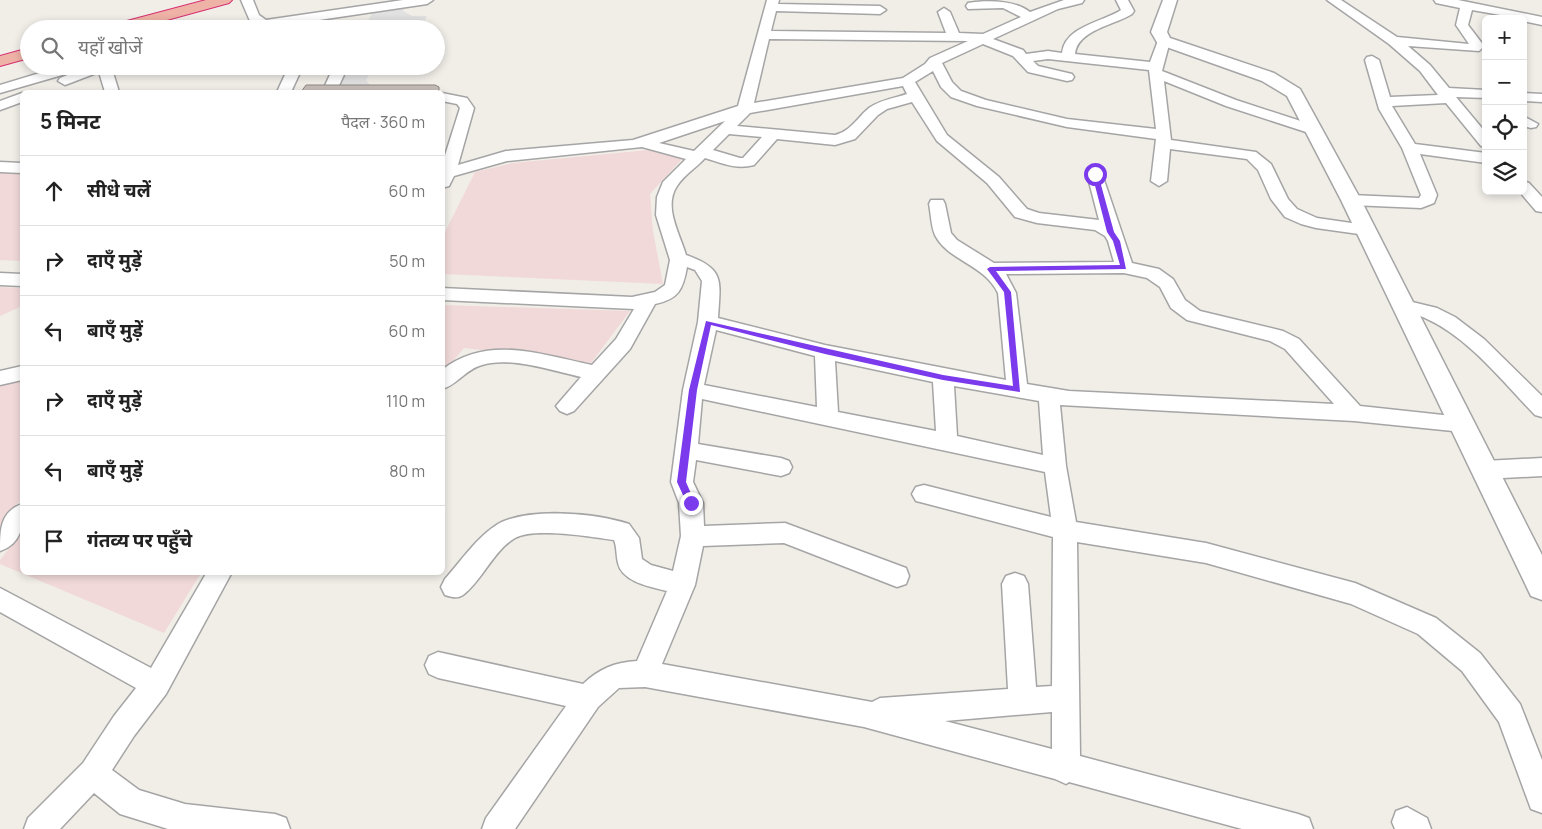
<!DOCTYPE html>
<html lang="hi">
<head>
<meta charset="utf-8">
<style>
	body { margin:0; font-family:Manrope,"Noto Sans Devanagari",sans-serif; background:#f2f2f2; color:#222 }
	.controls { position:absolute; right:15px; top:15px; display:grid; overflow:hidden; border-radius:8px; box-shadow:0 2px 8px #0003 }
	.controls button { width:45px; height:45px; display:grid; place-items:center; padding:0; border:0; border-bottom:1px solid #e0e0e0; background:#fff; color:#222; font:25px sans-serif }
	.stop { position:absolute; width:15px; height:15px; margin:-11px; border:4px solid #7c3aed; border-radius:50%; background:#fff }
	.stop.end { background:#7c3aed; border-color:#fff; box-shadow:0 1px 5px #0008 }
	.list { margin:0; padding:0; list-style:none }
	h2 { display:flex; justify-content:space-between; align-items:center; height:65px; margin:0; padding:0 20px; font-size:21px }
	h2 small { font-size:16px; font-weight:400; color:#767676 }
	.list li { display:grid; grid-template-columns:32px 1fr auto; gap:15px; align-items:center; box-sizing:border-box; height:70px; padding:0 20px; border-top:1px solid #e0e0e0 }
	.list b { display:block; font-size:19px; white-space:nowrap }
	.list em { font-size:16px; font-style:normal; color:#767676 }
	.icon { flex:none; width:28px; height:28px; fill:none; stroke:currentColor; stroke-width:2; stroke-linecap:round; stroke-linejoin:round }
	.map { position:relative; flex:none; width:1542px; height:829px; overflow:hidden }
	.search { position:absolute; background:#fff; box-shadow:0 2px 8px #0003; left:20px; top:20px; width:425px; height:55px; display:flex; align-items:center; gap:12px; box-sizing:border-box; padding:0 18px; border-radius:28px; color:#767676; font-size:19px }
	.panel { position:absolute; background:#fff; box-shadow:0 2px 8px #0003; left:20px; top:90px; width:425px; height:485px; border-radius:8px }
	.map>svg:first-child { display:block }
	.commercial { fill:#f1d9d9 }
	.parking { fill:#e1e1e1 }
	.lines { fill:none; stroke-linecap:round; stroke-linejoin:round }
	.minor-casing { stroke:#a5a5a5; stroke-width:3 }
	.tertiary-casing { stroke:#a5a5a5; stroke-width:3 }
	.trunk-casing { stroke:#d62e72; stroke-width:2 }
	.minor { fill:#fff; fill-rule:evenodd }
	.tertiary { fill:#fff; fill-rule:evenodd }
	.trunk { fill:#efb2a6; fill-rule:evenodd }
	.shaded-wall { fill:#8b8481 }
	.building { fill:#c6bdb8; stroke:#8b8481 }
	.route { fill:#7c3aed }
</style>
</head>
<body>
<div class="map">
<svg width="1542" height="829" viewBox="0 0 1542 829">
	<rect width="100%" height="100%" fill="#f1eee8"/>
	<g class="commercial">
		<path d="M648 150 682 159 650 194 653 231 663 284 443 274V236L475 172 513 163Z"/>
		<path d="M0 166 22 167V261L0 260Z"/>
		<path d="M0 287 22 288V306L0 316Z"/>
		<path d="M443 305 630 311 591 363 464 348 443 373Z"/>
		<path d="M22 380V498L0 526V384Z"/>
		<path d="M22 532V572L201 573 164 633 0 564V560Z"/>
	</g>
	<g class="parking">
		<path d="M391 0H411L403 11 412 16H427L420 29H364L372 13Z"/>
		<path d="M346 66H379L372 69 366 80 371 86H338Z"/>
	</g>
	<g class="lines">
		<defs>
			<g id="minor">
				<path d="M241 0H253L259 15 266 20 403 0H433L427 4 265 28 250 21Z"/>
				<path d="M767 0H779L778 4 880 6 886 10 880 14 776 11 771 31 946 33 938 12 944 8 950 12 959 33 983 34 1021 17 1003 8 968 9 966 6 968 3C987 0 1015 0 1030 12L1064 0H1084L1082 3 1058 9 993 39 1023 50 1026 54 1048 51 1062 53C1065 26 1103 22 1121 10L1116 0H1128L1134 11 1132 14C1115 25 1077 30 1075 54L1150 62 1159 38H1169L1170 41 1162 71 1236 100 1319 127 1321 130 1319 133H1309L1226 106 1164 81 1171 140 1256 152 1271 164 1288 199 1297 209 1317 218 1372 226 1375 230 1372 234 1366 235 1316 228 1301 224 1285 217 1271 199 1258 170 1247 159 1170 149 1167 181 1159 186 1151 181 1156 139 1067 127 977 106 951 97 941 87 933 71 915 82 947 135 999 177 1027 209 1039 213 1099 220 1087 174 1095 169 1101 171 1132 263 1159 269 1173 279 1185 300 1200 311 1283 331 1299 339 1360 406 1471 418 1474 424 1471 430 1463 432 1354 421 1060 405 1066 466 1076 522 1206 543 1355 583 1436 618 1480 653 1520 704 1542 760V813L1531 809 1499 722 1462 671 1418 634 1351 604 1206 563 1077 542 1080 756 1298 814 1309 818 1313 829H1242L1069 782 1066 784 1055 779 864 727 645 687 619 688 598 707 515 829H482L486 818 566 706 438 678 429 674 425 665 429 656 438 652 583 684C599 669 615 662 637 661L667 591C651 587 622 582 618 563 616 555 617 547 614 540 592 537 534 527 515 538 493 551 482 581 463 595 457 599 451 597 445 595L441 587 445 579C461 561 477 537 498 524 528 507 597 513 629 524L639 538 642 559 651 565 673 571 681 536 679 503 671 482 683 390 698 322 702 281 695 270 687 267C683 289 679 299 655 304L630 349 574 411 567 414 560 411 556 406 581 377C554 371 509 356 482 365 466 369 457 385 442 389V370C487 334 542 355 592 365L616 339 634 309 442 300V288L632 297 655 292 665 285 670 260 656 215 657 197 663 182 686 159 642 147 507 161 454 176 449 186 442 188V165L460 108 457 104 442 101V93L467 98 474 108 458 165 506 151 633 140 738 106ZM769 39 968 41 930 58 925 64 903 78 754 103ZM983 44 1013 56 1028 72 1067 81 1072 80 1074 77 1072 74 1038 66 1033 61 1048 59 1149 70 1156 129 1067 119 986 100 961 91 952 82 942 63ZM903 86 907 94C895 98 880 100 869 108 857 118 851 131 835 135L737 126 750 113ZM912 102 937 141 987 183 1015 217 1037 223 1095 230 1105 236 1108 241 1114 262 994 263 957 240 951 233 945 204 943 200H931L929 204C931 213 931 226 935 235 948 261 984 264 998 293L1006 380 825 345 718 318C720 281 726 269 686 255 680 234 663 207 677 186 684 175 697 167 705 158 722 163 736 170 754 165L777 139 835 145 855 139 878 115 887 109ZM725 121 694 151 659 143ZM729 134 762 137 743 158H740L713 150ZM1124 273 1147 278 1160 287 1171 308 1187 320 1270 341 1285 349 1334 404 1069 391 1027 384 1016 293 1006 274ZM716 330 815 356 817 407 704 385ZM835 361 933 382 936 431 838 412ZM954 386 1039 401 1043 455 957 436ZM702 399 1045 472 1051 517 924 485 916 487 912 494 916 501 924 503 1053 537 1052 686 1036 687 1028 584 1024 576 1015 573 1006 576 1002 584 1008 689 880 698 872 702 662 664 695 585 703 546 784 543 897 587 906 584 909 576 906 568 785 523 704 526 703 503 693 482 696 460 781 476 789 473 792 467 789 461 781 458 698 444ZM1052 712V749L945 721Z"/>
				<path d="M1327 0H1341L1397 37 1469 44 1456 25 1460 8 1436 3 1434 0H1458L1542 17V25L1523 21V19L1472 10 1468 25 1484 46 1479 51 1408 46 1430 65 1449 88 1486 90V98L1456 97 1486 133V147L1481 146 1446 103 1392 106 1415 144 1486 153V163L1420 154 1437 195 1434 203 1421 208 1351 205 1345 203 1343 200 1345 197 1351 195 1419 198 1421 195 1402 148 1379 109 1365 60 1367 57 1372 56 1379 60 1390 97 1438 95 1420 71 1389 44Z"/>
				<path d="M63 66H85L83 69 0 93V85Z"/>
				<path d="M90 66H111L119 92H105L99 72 65 85 58 81 60 78Z"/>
				<path d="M289 66H303L291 92H277Z"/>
				<path d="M334 66H348L336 92H322Z"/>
				<path d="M22 93V102L0 110V101Z"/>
				<path d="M1523 93 1542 94V102L1523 101Z"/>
				<path d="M1523 116 1538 124 1536 127 1531 128 1523 126Z"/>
				<path d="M0 162 22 163V173L0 172Z"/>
				<path d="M1523 181 1529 183 1542 197V212L1536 211 1519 191H1523Z"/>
				<path d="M0 273 22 274V286L0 285Z"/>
				<path d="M1404 300 1437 308 1455 317 1484 339 1542 396V417L1535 415C1502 381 1470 339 1427 319 1418 314 1407 313 1397 310L1395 306 1397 302Z"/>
				<path d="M22 366V380L0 385V371Z"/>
				<path d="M1542 458V476L1485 479 1477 476 1474 470 1477 464 1485 461Z"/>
				<path d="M22 504C25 524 21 544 0 551 0 530 0 512 22 504Z"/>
				<path d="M207 572H232L166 694 134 736 112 770 139 790 185 804 275 814 286 818 290 829H168L120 814 94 793 60 829H24L28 818 83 763 114 716 136 688 0 612V588L151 668Z"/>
				<path d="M1407 807 1427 818 1431 829H1395L1392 822 1396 811Z"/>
			</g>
			<path id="tertiary" d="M1163 0H1177L1167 32 1170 38 1274 73 1300 89 1361 200 1542 555V600L1531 596 1341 200 1287 96 1262 81 1158 44 1151 32Z"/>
			<g id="trunk">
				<path d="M206 0H232L229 3 134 29H106L108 26Z"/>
				<path d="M29 48V58L0 66V56Z"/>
			</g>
		</defs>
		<use href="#minor" class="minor-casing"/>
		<use href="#tertiary" class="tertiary-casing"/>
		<use href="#trunk" class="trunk-casing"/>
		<use href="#minor" class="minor"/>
		<use href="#tertiary" class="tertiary"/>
		<use href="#trunk" class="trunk"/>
	</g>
	<path class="shaded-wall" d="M442 98 444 103 442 124Z"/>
	<path class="building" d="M306 85H435L439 87V92H301Z"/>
	<path class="route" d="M1095 172 1098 174 1114 232 1120 241 1126 269 996 271 1011 292 1020 392 943 380 825 354 711 325 697 390 686 482 695 503 691 507 688 506 677 482 689 390 706 321 943 375 1013 386 1004 292 987 269 990 267 1120 265 1113 241 1107 232 1092 174Z"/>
</svg>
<div class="controls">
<button>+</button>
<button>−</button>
<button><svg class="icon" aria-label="locate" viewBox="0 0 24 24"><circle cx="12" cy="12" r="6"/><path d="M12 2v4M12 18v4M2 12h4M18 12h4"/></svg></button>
<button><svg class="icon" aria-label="layers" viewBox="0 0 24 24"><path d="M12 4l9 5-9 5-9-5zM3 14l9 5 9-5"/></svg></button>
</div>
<div class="stop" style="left:1095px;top:174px"></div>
<div class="stop end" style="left:691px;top:503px"></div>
<div class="search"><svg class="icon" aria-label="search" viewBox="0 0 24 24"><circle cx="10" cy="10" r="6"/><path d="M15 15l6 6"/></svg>यहाँ खोजें</div>
<section class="panel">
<h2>5 मिनट<small>पैदल · 360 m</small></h2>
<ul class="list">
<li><svg class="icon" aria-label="ahead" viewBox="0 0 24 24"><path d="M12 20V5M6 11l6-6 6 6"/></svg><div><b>सीधे चलें</b></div><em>60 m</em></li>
<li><svg class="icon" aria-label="right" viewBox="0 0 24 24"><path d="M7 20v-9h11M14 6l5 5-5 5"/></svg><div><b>दाएँ मुड़ें</b></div><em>50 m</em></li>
<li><svg class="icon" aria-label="left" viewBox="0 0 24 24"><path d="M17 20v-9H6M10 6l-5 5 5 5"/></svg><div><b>बाएँ मुड़ें</b></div><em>60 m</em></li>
<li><svg class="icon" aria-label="right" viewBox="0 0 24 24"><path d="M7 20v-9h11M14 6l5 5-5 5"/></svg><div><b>दाएँ मुड़ें</b></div><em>110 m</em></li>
<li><svg class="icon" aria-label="left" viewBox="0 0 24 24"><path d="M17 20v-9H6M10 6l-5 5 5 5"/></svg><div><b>बाएँ मुड़ें</b></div><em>80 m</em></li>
<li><svg class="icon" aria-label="arrive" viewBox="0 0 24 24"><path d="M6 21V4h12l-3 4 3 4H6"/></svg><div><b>गंतव्य पर पहुँचे</b></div></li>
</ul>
</section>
</div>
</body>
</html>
